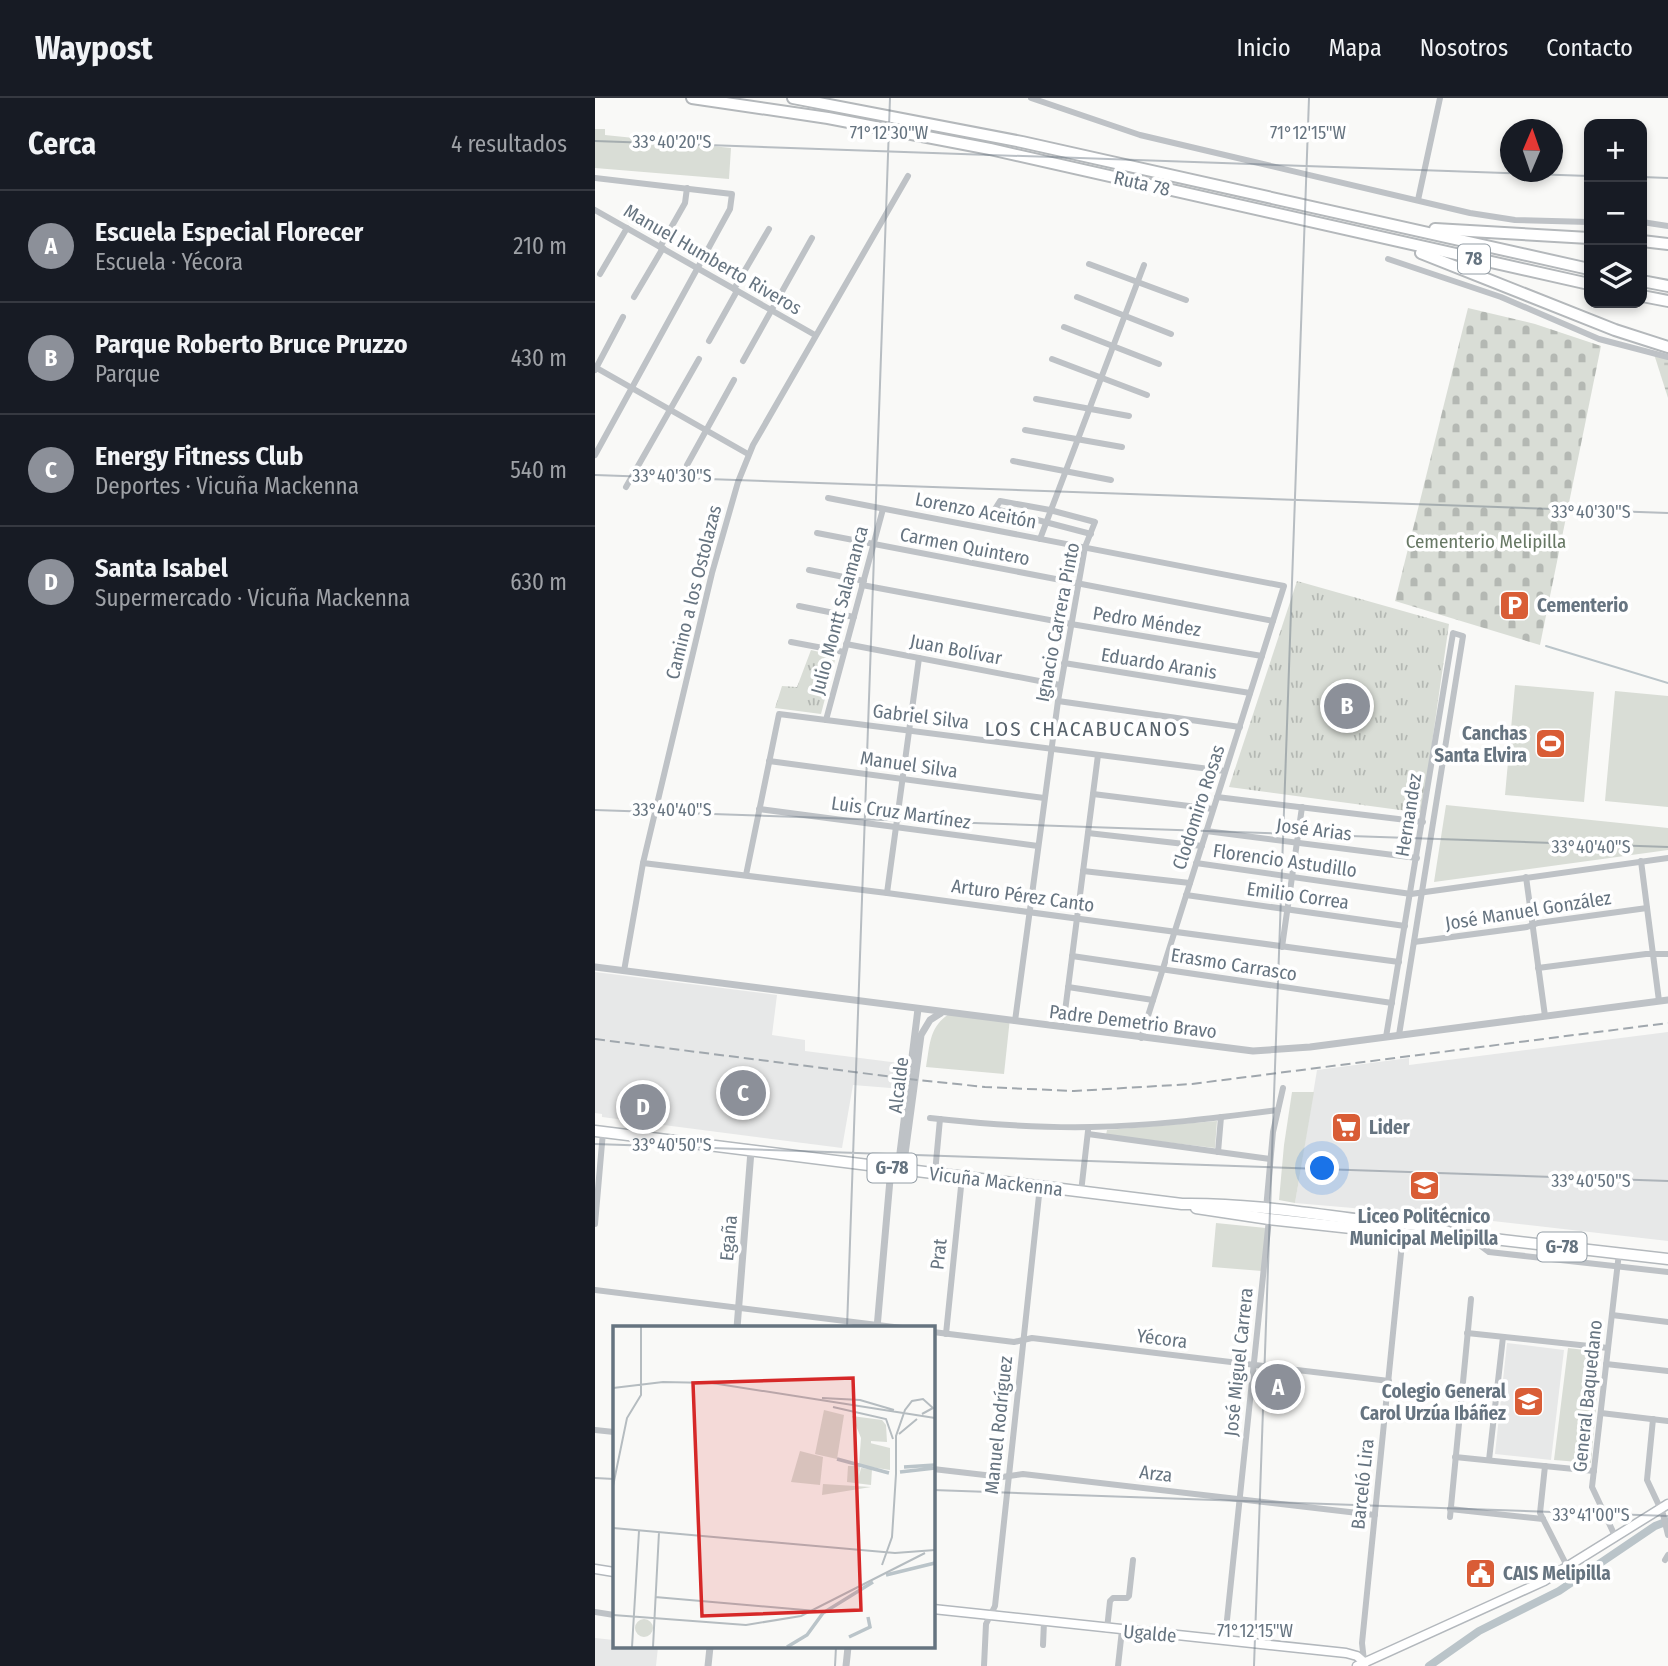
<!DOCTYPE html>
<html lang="es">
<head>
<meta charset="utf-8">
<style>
	body { margin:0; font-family:"Fira Sans Condensed",sans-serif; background:#20242c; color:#f1f3f6 }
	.controls { position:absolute; right:21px; top:21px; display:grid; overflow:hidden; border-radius:14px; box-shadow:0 4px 10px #0003 }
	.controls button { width:63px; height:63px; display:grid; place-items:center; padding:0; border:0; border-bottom:2px solid #363941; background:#171b24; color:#f1f3f6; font:35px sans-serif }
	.compass { position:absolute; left:905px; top:21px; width:63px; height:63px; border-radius:50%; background:#171b24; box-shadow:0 4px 10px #0003; rotate:2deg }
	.you { position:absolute; left:728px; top:1071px; width:24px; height:24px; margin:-18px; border:5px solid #fff; border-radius:50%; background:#1a73e8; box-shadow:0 0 0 10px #1a73e833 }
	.badge { display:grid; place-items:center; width:46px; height:46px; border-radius:50%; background:#8c9099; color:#fff; font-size:23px; font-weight:700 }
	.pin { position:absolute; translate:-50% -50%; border:4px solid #fff; box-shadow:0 2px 7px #0006 }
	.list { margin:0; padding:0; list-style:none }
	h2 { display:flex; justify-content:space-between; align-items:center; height:91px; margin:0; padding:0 28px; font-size:30px }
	h2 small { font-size:23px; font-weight:400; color:#9ea1a6 }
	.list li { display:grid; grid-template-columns:46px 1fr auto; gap:21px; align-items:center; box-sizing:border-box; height:112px; padding:0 28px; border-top:2px solid #363941 }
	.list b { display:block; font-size:26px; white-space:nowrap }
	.list p { margin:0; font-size:23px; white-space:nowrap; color:#9ea1a6 }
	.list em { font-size:23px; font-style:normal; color:#9ea1a6 }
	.icon { flex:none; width:38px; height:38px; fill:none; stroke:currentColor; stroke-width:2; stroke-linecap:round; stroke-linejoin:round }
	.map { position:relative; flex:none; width:1073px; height:1568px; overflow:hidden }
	header { display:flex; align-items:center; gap:42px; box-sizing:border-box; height:98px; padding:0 35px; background:#171b24; border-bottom:2px solid #363941 }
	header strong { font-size:33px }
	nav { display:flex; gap:38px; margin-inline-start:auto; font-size:24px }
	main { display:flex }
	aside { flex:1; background:#171b24 }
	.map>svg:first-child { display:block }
	.built { fill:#e7e8e8 }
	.grass { fill:#d9ddd6 }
	.wetland { fill:url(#wetland-marsh) }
	.cemetery { fill:url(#cemetery-stones) }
	.park { fill:url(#park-tufts) }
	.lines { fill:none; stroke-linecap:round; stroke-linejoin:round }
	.stream { stroke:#bac4c9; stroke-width:2 }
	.canal { stroke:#bac4c9; stroke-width:8 }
	.secondary-casing { stroke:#b3b8bd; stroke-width:11 }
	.primary-casing { stroke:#b4b9bd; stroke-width:13 }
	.motorway-casing { stroke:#b4b8bb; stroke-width:14 }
	.minor { stroke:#bec2c6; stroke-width:6 }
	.tertiary { stroke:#bec2c6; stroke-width:7 }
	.secondary { stroke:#fff; stroke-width:8 }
	.primary { stroke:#fff; stroke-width:10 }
	.motorway { stroke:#fff; stroke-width:10 }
	.rail { stroke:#a0a7ad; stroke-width:2; stroke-dasharray:10 5; stroke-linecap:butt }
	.ticks { fill:none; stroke:#667480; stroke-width:2; stroke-opacity:0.45 }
	.labels { text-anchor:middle; stroke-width:7; stroke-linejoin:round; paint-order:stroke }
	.shield { fill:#fff; stroke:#949ea6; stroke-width:2 }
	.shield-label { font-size:18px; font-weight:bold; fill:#667480 }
	.street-label { font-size:19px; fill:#667480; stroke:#fff }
	.park-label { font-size:19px; fill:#677864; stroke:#fff }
	.poi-label { font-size:19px; font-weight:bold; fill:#667480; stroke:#fff; text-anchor:start }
	.neighbourhood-label { font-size:21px; letter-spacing:2px; fill:#57626b; stroke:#fff }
	.inset-river { fill:none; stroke:#bac4c9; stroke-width:3.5 }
	.inset-road { fill:none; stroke:#b5bcc0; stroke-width:2 }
	.view { fill:#d62828; fill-opacity:0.15; stroke:#d62828; stroke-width:3.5 }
	.inset-edge { fill:none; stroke:#667480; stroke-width:3.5 }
	.ticks-label { font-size:18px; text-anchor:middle; fill:#667480; stroke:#fff; stroke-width:7; stroke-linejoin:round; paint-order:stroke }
</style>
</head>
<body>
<header>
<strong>Waypost</strong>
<nav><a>Inicio</a><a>Mapa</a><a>Nosotros</a><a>Contacto</a></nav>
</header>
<main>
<aside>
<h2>Cerca<small>4 resultados</small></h2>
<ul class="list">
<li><span class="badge">A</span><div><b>Escuela Especial Florecer</b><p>Escuela · Yécora</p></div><em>210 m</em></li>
<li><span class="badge">B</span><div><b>Parque Roberto Bruce Pruzzo</b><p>Parque</p></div><em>430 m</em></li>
<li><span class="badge">C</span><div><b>Energy Fitness Club</b><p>Deportes · Vicuña Mackenna</p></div><em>540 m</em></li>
<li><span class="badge">D</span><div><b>Santa Isabel</b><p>Supermercado · Vicuña Mackenna</p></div><em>630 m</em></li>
</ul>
</aside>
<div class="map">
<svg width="1073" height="1568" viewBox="0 0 1073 1568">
	<defs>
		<pattern id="wetland-marsh" width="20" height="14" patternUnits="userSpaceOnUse" patternTransform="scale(1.75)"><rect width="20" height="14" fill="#d9ddd6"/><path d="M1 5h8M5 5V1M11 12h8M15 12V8" fill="none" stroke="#b4b8b3"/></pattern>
		<pattern id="cemetery-stones" width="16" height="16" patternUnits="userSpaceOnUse" patternTransform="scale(1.75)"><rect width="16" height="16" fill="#d9ddd6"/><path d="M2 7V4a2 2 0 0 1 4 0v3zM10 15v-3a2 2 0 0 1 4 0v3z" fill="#b4b8b3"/></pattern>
		<pattern id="park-tufts" width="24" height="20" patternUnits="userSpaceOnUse" patternTransform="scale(1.75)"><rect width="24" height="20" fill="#d9ddd6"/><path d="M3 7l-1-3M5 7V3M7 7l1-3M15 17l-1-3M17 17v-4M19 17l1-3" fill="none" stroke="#b4b8b3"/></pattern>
	</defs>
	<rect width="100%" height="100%" fill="#f9f9f7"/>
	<g class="built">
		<path d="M0 874 182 897 177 937 210 942V953L312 966 308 991 258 987 247 1050 7 1019V1016L0 1015Z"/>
		<path d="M1073 934V1143L862 1119 700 1105 722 972 814 960V967Z"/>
		<path d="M912 1245 969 1252 956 1362 900 1356Z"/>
		<path d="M0 1540 19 1542V1549H63L61 1568H0Z"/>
	</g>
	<g class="grass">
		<path d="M0 31H10V37L136 50 134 81 0 70Z"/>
		<path d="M920 587 999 594 989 704 910 697Z"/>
		<path d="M1020 593 1073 598V709L1010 703Z"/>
		<path d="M851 707 1073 730V752L839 784Z"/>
		<path d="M354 916 415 920 409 976 331 969C335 947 334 929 354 916Z"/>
		<path d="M697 994H719L700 1105 684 1102 689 1047Z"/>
		<path d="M622 1023 620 1050 511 1037 512 1032Z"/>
		<path d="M621 1125 671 1130 667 1173 617 1169Z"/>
		<path d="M973 1250 1006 1254 996 1365 959 1362Z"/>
	</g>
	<path class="wetland" d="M1059 256 1073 258V300Z"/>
	<path class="cemetery" d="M873 210 940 226 1006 248 945 547 800 503Z"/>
	<g class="park">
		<path d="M702 483 854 526 827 715 634 689Z"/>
		<path d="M216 552 241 558 226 616 180 610 187 588 202 589Z"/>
	</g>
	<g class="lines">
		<path class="stream" d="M951 548 1073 585"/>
		<path class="canal" d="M834 1568 884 1533 964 1493 1060 1428 1073 1423"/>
		<defs>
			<g id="secondary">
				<path d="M0 1471 19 1474"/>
				<path d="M338 1511 751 1555 762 1558 770 1565"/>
				<path d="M762 1568 949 1483 1073 1406"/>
			</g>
			<g id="primary">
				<path d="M0 1033 587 1106C650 1105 713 1115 775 1123 803 1126 835 1125 860 1137"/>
				<path d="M601 1110 674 1121 839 1139 873 1138 1073 1161"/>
			</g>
			<g id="motorway">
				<path d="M97 0 233 20 395 51 994 186"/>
				<path d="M198 0 427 44 994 171"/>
				<path d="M840 131 994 140"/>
				<path d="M1047 143 1073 146"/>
				<path d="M826 155 1020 232 1073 249"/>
				<path d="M1047 183 1073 188"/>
				<path d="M1047 198 1073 203"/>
			</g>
		</defs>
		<use href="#secondary" class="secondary-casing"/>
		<use href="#primary" class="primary-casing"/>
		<use href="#motorway" class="motorway-casing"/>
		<g class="minor">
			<path d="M436 0 545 37 875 115 920 122 994 124"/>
			<path d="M0 80 137 96 135 111 0 357"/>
			<path d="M823 102 845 0"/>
			<path d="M0 112 220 237"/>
			<path d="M1047 124 1073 128"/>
			<path d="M65 149 90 105 92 90"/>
			<path d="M793 161 906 199 1004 241 1073 259"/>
			<path d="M494 166 591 202"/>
			<path d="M5 176 32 130"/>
			<path d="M139 191 174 131"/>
			<path d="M39 199 68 150"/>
			<path d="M482 199 576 236"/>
			<path d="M469 229 564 266"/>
			<path d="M114 243 142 193"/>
			<path d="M457 261 552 297"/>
			<path d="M148 263 217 140"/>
			<path d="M0 269 153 356"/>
			<path d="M0 272 28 219"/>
			<path d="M441 301 534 318"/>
			<path d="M430 332 527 349"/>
			<path d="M418 363 516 382"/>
			<path d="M92 367 139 282"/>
			<path d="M31 389 104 261"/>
			<path d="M233 400 689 488 546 940"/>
			<path d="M222 435 678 523"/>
			<path d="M445 441 549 167"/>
			<path d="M214 472 269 483"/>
			<path d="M267 487 476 526 667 558"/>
			<path d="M204 508 259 519"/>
			<path d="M196 544 249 554"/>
			<path d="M251 546 465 587"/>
			<path d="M469 565 655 595"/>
			<path d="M463 603 645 629"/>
			<path d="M231 622 288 411"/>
			<path d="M174 663 449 700"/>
			<path d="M498 696 618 711"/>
			<path d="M622 699 828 724"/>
			<path d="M164 711 443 748"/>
			<path d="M611 733 822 760"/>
			<path d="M493 735 607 748"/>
			<path d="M1046 763 1064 903"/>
			<path d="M48 765 292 795 804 864"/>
			<path d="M601 765 816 796 1073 760"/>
			<path d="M488 773 595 785"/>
			<path d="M151 777 184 616 630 673"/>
			<path d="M931 779 950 918"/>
			<path d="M292 795 324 560"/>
			<path d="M591 797 810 828"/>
			<path d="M819 844 932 829 943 825 1052 810"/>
			<path d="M687 849 707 709"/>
			<path d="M477 858 797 905"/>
			<path d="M943 870 1051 856H1073"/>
			<path d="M29 873 48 765 117 475 143 384 158 347 313 78"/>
			<path d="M473 889 558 902"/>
			<path d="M420 923 463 603 490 449 500 424 455 412 405 403 400 411 496 436"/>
			<path d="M468 929 503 657"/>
			<path d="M791 939 858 535 868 538 804 937"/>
			<path d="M335 1020C388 1026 442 1030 496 1029 558 1028 621 1020 683 1012"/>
			<path d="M493 1036 675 1061"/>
			<path d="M623 1054 626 1019"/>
			<path d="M340 1075 345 1021"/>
			<path d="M486 1094 493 1033"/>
			<path d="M0 1126 8 1034"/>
			<path d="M874 1139 894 1154 1073 1174"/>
			<path d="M0 1192 307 1230"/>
			<path d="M1017 1217 1073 1224"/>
			<path d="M338 1234 419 1244 437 1240 794 1283"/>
			<path d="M872 1235 1013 1250"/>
			<path d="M351 1236 367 1079"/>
			<path d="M1011 1266 1073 1273"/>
			<path d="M1006 1315 1073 1323"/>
			<path d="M1058 1321 1052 1382 1068 1416 1073 1437"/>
			<path d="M0 1332 19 1334"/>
			<path d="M860 1359 999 1373"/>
			<path d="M894 1362 908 1239"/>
			<path d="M950 1368 945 1415 973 1470"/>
			<path d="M338 1371 407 1379 428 1376 780 1417"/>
			<path d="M855 1411 948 1421"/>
			<path d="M855 1419 876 1201"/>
			<path d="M1020 1438 997 1389 1024 1155"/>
			<path d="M1070 1462 1073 1457"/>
			<path d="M0 1514 19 1517"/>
			<path d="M512 1531 515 1503 518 1500H532L534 1498 538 1462"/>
			<path d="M630 1541 674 1121 671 1111 678 1034 688 990"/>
			<path d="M448 1547 449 1524"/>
			<path d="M769 1563 767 1545 808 1135"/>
			<path d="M389 1568 391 1526 400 1508 445 1088"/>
			<path d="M523 1568 527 1532"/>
		</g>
		<g class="tertiary">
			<path d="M0 869 658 953 715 949 1073 902"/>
			<path d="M303 1071 323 911"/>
			<path d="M308 1071 326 937 335 922 346 915"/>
			<path d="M142 1230 156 1053"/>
			<path d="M282 1230 296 1070"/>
			<path d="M113 1568 115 1549"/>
			<path d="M251 1568 253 1549"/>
		</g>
		<use href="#secondary" class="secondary"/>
		<use href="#primary" class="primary"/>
		<use href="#motorway" class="motorway"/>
		<path class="rail" d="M0 941 314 981 390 989 479 993 597 986 1073 925"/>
	</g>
	<path class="ticks" d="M0 43 994 78M1047 79 1073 80M0 377 1073 415M0 712 1073 749M0 1046 1073 1083M252 1230 295 0M0 1380 19 1381M338 1392 1073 1418M240 1568 241 1549M659 1568 714 0"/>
	<defs>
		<symbol id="parking-square" viewBox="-11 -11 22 22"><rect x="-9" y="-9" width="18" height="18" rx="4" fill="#d95d36" stroke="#fff"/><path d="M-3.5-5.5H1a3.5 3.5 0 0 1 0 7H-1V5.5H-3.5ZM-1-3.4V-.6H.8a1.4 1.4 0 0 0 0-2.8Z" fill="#fff"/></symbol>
		<symbol id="stadium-square" viewBox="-11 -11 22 22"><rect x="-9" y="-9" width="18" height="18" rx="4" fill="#d95d36" stroke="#fff"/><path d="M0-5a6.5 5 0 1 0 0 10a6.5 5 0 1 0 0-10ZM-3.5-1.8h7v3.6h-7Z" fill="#fff"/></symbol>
		<symbol id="supermarket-square" viewBox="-11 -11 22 22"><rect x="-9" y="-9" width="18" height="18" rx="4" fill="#d95d36" stroke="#fff"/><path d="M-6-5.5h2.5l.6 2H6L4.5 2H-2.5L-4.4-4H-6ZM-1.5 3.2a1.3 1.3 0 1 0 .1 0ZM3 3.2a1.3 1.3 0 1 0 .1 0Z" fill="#fff"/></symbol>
		<symbol id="school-square" viewBox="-11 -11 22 22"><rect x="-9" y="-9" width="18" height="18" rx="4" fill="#d95d36" stroke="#fff"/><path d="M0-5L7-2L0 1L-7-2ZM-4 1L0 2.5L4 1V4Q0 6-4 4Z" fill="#fff"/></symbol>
		<symbol id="civic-square" viewBox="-11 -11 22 22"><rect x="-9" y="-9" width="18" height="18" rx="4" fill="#d95d36" stroke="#fff"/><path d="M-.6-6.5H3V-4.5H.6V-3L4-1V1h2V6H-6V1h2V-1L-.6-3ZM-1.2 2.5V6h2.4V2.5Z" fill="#fff"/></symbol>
	</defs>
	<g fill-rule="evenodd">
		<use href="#parking-square" x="902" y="490" width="35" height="35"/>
		<use href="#stadium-square" x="938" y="628" width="35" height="35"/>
		<use href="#supermarket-square" x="734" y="1012" width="35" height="35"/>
		<use href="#school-square" x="812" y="1070" width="35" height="35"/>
		<use href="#school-square" x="916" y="1286" width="35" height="35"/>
		<use href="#civic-square" x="868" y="1458" width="35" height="35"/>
	</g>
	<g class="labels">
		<g class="shield">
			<rect x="863" y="146.5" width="32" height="29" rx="5"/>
			<rect x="272.5" y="1055.5" width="49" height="29" rx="5"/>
			<rect x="942.5" y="1134.5" width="49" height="29" rx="5"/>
		</g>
		<g class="shield-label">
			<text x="879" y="167">78</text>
			<text x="297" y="1076">G-78</text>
			<text x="967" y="1155">G-78</text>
		</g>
		<g class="street-label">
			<text transform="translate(547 85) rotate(13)" y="7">Ruta 78</text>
			<text transform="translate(118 161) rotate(30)" y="7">Manuel Humberto Riveros</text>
			<text transform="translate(381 412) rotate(11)" y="7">Lorenzo Aceitón</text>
			<text transform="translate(370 448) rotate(11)" y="7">Carmen Quintero</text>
			<text transform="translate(98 494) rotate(-76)" y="7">Camino a los Ostolazas</text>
			<text transform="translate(244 512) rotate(-75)" y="7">Julio Montt Salamanca</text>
			<text transform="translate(552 523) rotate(9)" y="7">Pedro Méndez</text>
			<text transform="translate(462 524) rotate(-79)" y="7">Ignacio Carrera Pinto</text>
			<text transform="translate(361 551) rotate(11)" y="7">Juan Bolívar</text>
			<text transform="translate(564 565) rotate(9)" y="7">Eduardo Aranis</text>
			<text transform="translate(326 618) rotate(7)" y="7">Gabriel Silva</text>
			<text transform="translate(314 666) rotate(8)" y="7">Manuel Silva</text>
			<text transform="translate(603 709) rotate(-72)" y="7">Clodomiro Rosas</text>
			<text transform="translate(306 714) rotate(8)" y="7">Luis Cruz Martínez</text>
			<text transform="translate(813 717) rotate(-81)" y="7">Hernandez</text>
			<text transform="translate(719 731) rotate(7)" y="7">José Arias</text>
			<text transform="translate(690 762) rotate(8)" y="7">Florencio Astudillo</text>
			<text transform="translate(428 797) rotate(8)" y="7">Arturo Pérez Canto</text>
			<text transform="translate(703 797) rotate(8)" y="7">Emilio Correa</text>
			<text transform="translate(933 812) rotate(-9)" y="7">José Manuel González</text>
			<text transform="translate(639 866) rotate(9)" y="7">Erasmo Carrasco</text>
			<text transform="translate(538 923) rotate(7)" y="7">Padre Demetrio Bravo</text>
			<text transform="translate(303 987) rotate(-83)" y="7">Alcalde</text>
			<text transform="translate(401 1083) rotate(7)" y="7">Vicuña Mackenna</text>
			<text transform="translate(133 1140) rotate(-85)" y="7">Egaña</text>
			<text transform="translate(343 1156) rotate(-84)" y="7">Prat</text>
			<text transform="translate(567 1240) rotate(7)" y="7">Yécora</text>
			<text transform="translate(643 1264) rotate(-84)" y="7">José Miguel Carrera</text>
			<text transform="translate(992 1298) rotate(-84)" y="7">General Baquedano</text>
			<text transform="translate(403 1327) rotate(-84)" y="7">Manuel Rodríguez</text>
			<text transform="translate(561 1375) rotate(7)" y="7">Arza</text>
			<text transform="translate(767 1386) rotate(-84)" y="7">Barceló Lira</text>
			<text transform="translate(555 1535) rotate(5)" y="7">Ugalde</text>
		</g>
		<g class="park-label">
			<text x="891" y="450">Cementerio Melipilla</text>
		</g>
		<g class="poi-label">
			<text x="942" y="514">Cementerio</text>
			<text x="932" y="642" text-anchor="end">Canchas<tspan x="932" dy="22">Santa Elvira</tspan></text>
			<text x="774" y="1036">Lider</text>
			<text x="829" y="1125" text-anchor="middle">Liceo Politécnico<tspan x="829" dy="22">Municipal Melipilla</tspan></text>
			<text x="911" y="1300" text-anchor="end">Colegio General<tspan x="911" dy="22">Carol Urzúa Ibáñez</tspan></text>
			<text x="908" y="1482">CAIS Melipilla</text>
		</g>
		<g class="neighbourhood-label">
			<text x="493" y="638">LOS CHACABUCANOS</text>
		</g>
	</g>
	<g transform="translate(18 1228)">
		<rect width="322" height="322" fill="#f9f9f7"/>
		<path d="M235 140H247L246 150 248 142 259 143 258 159 234 156ZM210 158 258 161 209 169Z" fill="#d9ddd6"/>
		<path d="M239 90 269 94 273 99 274 116 258 115 257 141 246 138 248 112Z" fill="#d9ddd6"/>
		<path d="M211 84 231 89 224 133 202 128ZM257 117 277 122V144L257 141Z" fill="#d9ddd6"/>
		<path d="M187 125 210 131 207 159 178 156ZM22 302a9 9 0 1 1 18 0a9 9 0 1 1-18 0Z" fill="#d9ddd6"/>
		<path class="inset-river" d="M224 133 276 147M291 141 322 139M287 146 322 142M273 249 322 237M236 311 257 301 255 291M174 321 194 309 210 287 260 256"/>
		<path class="inset-road" d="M0 62 50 56 99 57 322 92M209 72 247 74 281 84M220 81 273 93 280 113M286 108 304 93M283 148V110L292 84 299 75 310 73 320 82 309 88M0 160 14 92 28 69V1M0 202 282 227 322 224M269 239 279 211 283 148M42 271 203 285M0 289 133 299 188 290 312 227M19 321 26 205M40 321 46 206"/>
		<path class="view" d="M240 52 248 284 89 290 80 57Z"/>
		<rect width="322" height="322" class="inset-edge"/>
	</g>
	<g class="ticks-label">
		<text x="294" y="41">71°12'30"W</text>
		<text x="713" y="41">71°12'15"W</text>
		<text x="77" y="50">33°40'20"S</text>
		<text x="77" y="384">33°40'30"S</text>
		<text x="996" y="420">33°40'30"S</text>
		<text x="77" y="718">33°40'40"S</text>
		<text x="996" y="755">33°40'40"S</text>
		<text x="77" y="1053">33°40'50"S</text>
		<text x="996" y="1089">33°40'50"S</text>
		<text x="996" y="1423">33°41'00"S</text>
		<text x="660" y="1539">71°12'15"W</text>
	</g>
</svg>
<div class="controls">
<button>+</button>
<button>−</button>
<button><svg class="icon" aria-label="layers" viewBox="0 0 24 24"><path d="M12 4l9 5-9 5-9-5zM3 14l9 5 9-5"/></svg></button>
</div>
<svg class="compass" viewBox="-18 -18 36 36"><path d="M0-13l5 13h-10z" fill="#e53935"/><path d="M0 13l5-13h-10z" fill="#9ea1a6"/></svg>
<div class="you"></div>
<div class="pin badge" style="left:683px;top:1289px">A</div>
<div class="pin badge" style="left:752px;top:608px">B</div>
<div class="pin badge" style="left:148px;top:995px">C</div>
<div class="pin badge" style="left:48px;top:1009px">D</div>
</div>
</main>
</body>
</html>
